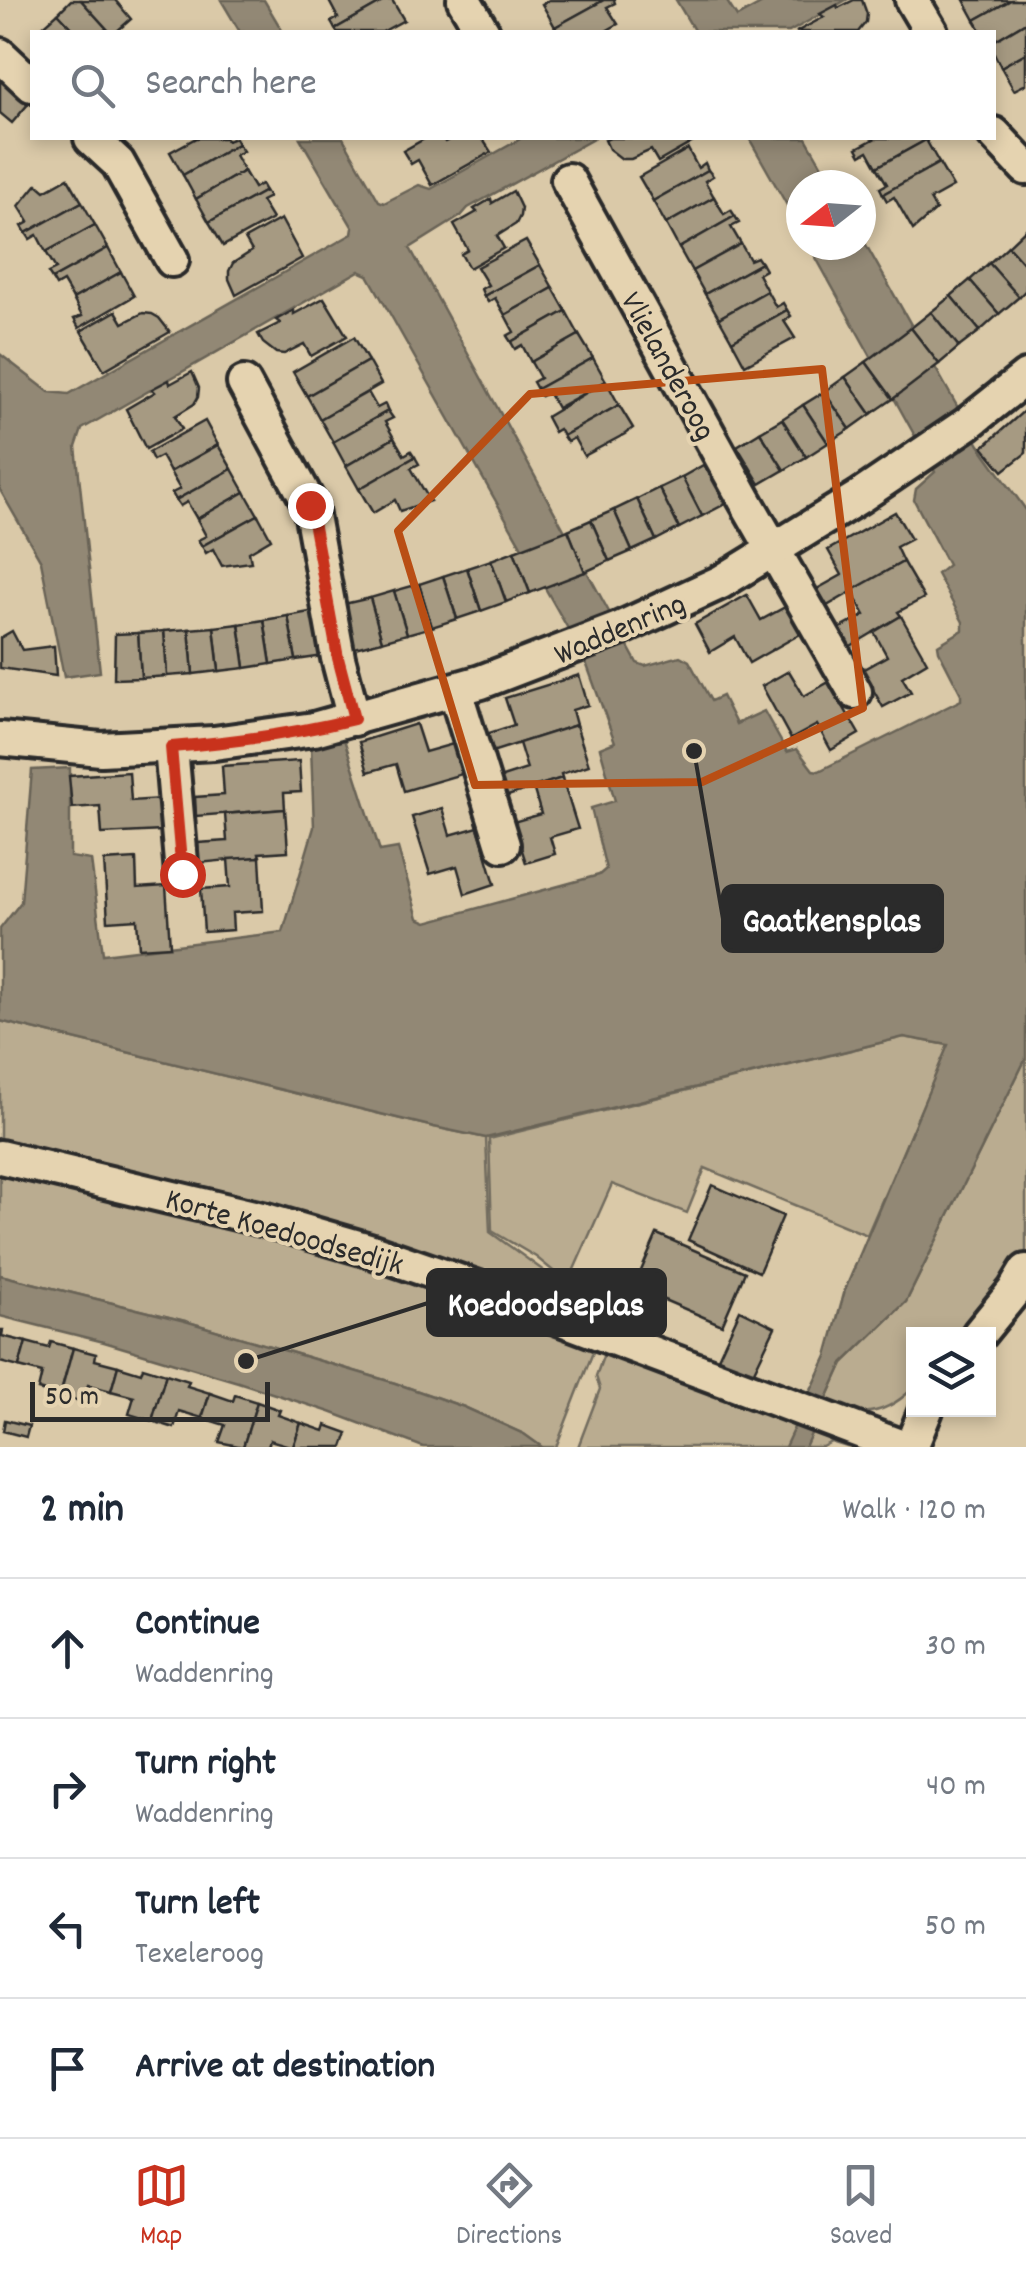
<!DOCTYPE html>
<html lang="en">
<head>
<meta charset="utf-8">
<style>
	body { margin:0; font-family:Dekko,sans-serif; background:#f6f6f7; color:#1f2937 }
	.controls { position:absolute; right:30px; bottom:30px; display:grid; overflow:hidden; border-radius:0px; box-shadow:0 5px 15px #0003 }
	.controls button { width:90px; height:90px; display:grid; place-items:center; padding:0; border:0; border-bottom:2px solid #e0e1e3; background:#fff; color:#1f2937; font:50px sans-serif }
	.compass { position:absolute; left:786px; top:170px; width:90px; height:90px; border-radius:50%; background:#fff; box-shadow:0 5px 15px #0003; rotate:253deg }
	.scale { position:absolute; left:30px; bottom:25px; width:240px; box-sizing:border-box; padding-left:10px; border:5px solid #2b2b2b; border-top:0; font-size:28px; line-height:35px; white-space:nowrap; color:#2b2b2b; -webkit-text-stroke:8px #e5d3b0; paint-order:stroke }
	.stop { position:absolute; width:30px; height:30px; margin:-22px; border:8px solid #c8321e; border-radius:50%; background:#fff }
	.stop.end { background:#c8321e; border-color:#fff; box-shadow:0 2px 10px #0008 }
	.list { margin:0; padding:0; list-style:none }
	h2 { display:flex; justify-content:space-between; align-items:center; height:130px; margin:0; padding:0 40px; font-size:42px }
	h2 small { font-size:32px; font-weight:400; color:#747a83 }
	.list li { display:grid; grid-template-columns:65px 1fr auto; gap:30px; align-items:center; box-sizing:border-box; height:140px; padding:0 40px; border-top:2px solid #e0e1e3 }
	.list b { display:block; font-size:38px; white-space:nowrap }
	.list p { margin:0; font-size:32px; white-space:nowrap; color:#747a83 }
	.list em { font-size:32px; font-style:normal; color:#747a83 }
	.icon { flex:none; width:55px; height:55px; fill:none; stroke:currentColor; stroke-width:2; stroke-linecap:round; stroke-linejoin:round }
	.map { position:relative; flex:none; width:1026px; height:1447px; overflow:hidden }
	.search { position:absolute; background:#fff; box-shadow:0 5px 15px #0003; left:30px; right:30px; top:30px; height:110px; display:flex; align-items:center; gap:25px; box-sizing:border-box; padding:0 35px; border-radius:0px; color:#747a83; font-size:38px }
	.sheet { height:690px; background:#fff }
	nav { display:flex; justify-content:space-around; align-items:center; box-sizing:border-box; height:140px; border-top:2px solid #e0e1e3; background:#fff; font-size:28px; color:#747a83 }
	nav a { display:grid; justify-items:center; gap:5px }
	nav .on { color:#c8321e }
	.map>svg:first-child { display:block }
	.green { fill:#baac90; stroke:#726c5e; stroke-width:2.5 }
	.water { fill:#928875; stroke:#696357; stroke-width:2.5 }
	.building { fill:#a69a82; stroke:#2b2b2b; stroke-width:2.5 }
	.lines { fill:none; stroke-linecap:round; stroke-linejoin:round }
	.minor-casing { stroke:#2b2b2b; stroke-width:40 }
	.minor { stroke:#e5d3b0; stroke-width:32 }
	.route { stroke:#c8321e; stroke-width:12 }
	.marked { fill:none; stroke:#b94e14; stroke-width:8; stroke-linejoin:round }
	.labels { text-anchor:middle; stroke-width:8; stroke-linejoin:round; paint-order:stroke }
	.street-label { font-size:32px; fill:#2b2b2b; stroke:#e5d3b0 }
	.leader { fill:none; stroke:#2b2b2b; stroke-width:4 }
	.callout-dot { fill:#2b2b2b; stroke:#e5d3b0; stroke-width:4 }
	.callout { fill:#2b2b2b; stroke:#2b2b2b; stroke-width:4 }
	.callout-label { font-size:35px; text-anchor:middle; font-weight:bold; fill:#fff }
</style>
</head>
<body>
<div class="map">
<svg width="1026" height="1447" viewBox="0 0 1026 1447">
	<rect width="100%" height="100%" fill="#dac9a8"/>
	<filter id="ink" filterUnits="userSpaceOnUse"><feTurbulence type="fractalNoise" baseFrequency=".01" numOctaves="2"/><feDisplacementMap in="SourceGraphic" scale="20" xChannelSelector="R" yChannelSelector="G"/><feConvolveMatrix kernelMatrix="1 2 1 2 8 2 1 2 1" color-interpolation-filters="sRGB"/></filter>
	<g filter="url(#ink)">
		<g class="green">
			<path d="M0 1021 434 1127 486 1138 490 1232 566 1287 540 1297 0 1144Z"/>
			<path d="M904 1037 949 1045 867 1235 705 1168 687 1213 612 1184 568 1283 536 1257 492 1231 489 1139Z"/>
			<path d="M1026 1058V1251L984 1310 963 1334H914L913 1388C877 1424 849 1414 806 1400L812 1387 829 1394 843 1363 906 1302Z"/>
			<path d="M0 1172 205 1219 412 1279 595 1347 556 1447H542L524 1434 464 1407 395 1383 185 1321 0 1275Z"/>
			<path d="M605 1351 807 1430 859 1447H847L831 1442 822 1447H578L600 1389 596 1376Z"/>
		</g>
		<g class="water">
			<path d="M221 0H264L283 32H240Z"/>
			<path d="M676 0H726L737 17 768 0H846L789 32H695Z"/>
			<path d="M300 138H343L379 201 384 203 419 185 431 189 522 138H595L468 208 461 216 410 248 637 663 645 666 680 656 689 661 711 701 722 696 736 724 764 711 787 752 797 749 813 770 819 771 961 700V694L939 651 938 645 963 630V622L937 574 948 565 914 500 916 489 935 472 809 245H861V236L979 445 1026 510V1058L906 1302 843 1363 805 1447H785L827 1356 845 1290 948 1045 904 1037 486 1138 434 1127 0 1021V929L21 902 32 770 70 768V857L91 860 103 954 283 932 314 827 311 746 343 736 380 851 398 848 418 918 427 922 599 875 606 869 591 808 615 801 600 748 615 742 584 657 368 275 359 271 82 429 76 447 100 672 64 677 41 561 0 490V354L49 392 69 394 352 234 353 228Z"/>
			<path d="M749 138H806L833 185H801V230Z"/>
			<path d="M0 1275 185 1321 395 1383 464 1407 524 1434 542 1447H423L330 1412 238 1382 104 1342 0 1316Z"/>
		</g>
		<g class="building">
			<path d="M71 0H81L110 32 106 29 102 32H76L58 13Z"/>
			<path d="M81 0H115L131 19 116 32H110Z"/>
			<path d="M331 0H386L335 29 331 22 338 18 329 1Z"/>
			<path d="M386 0H392L404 20 382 32H337L335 29Z"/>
			<path d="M549 0H604L555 27 542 4Z"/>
			<path d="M604 0H614L615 3 607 7 618 24 604 32H558L555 27Z"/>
			<path d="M854 0H862L867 14 866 22 858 32H796L824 17 820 14 837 5 838 8Z"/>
			<path d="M964 0H1011L975 20Z"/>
			<path d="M1011 0H1026V22L994 41V32H982L975 20Z"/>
			<path d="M58 13 76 32H41L39 30Z"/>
			<path d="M1026 22V53L1001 67 994 53V41Z"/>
			<path d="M1026 53V84L1014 90 1001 67Z"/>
			<path d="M0 76 29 103 12 123 0 113Z"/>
			<path d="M196 138H225L227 141 235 138 238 144 183 175 170 152Z"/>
			<path d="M426 138H442L445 142 453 138H482L491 152 432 185 418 160 411 164 403 151Z"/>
			<path d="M610 138H690L693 142 658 162 651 150 631 159H622L609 149 605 140Z"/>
			<path d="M876 138H924L926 140 877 167 868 151 861 155 857 148Z"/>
			<path d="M926 140 939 163 883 194 880 188 887 184 877 167Z"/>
			<path d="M238 144 243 151 235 155 244 171 196 199 183 175Z"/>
			<path d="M688 149 698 168 705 163 708 170 653 201 639 177Z"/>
			<path d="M939 163 953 187 930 200 936 210 913 230 894 197 887 201 883 194Z"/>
			<path d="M708 170 713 176 705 181 714 197 666 224 653 201Z"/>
			<path d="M244 171 254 188 261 184 265 191 209 222 196 199Z"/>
			<path d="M68 178 82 202 26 233 22 226 29 222 19 206 37 184 45 191Z"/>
			<path d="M265 191 269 197 261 201 272 219 223 246 209 222Z"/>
			<path d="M513 191 521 208 520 216 516 224 497 236 504 248 469 268 461 254 468 250 454 225 477 212 474 209 491 199 492 203Z"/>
			<path d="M714 197 724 214 731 210 735 216 679 248 666 224Z"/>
			<path d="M82 202 95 225 46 252 37 235 30 239 26 233Z"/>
			<path d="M735 216 739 223 731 227 741 244 692 271 679 248Z"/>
			<path d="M281 219 302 258 236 295 229 279V271L233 263 252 251 245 239Z"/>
			<path d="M95 225 108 248 52 279 48 273 56 269 46 252Z"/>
			<path d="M1026 229V266L1008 246Z"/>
			<path d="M526 241 540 265 484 296 481 289 488 285 477 267Z"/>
			<path d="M741 244 750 260 757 257 761 263 705 294 692 271Z"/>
			<path d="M1008 246 1026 266V290L1019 297 989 263Z"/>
			<path d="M108 248 121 272 73 299 63 282 56 286 52 279Z"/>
			<path d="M761 263 765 270 758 274 767 291 719 318 705 294Z"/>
			<path d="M989 263 1019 297 999 314 970 280Z"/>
			<path d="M540 265 553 288 505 315 495 298 488 302 484 296Z"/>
			<path d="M121 272 134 296 79 328 74 319 82 316 73 299Z"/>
			<path d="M970 280 999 314 980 331 951 296Z"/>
			<path d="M553 288 566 311 511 342 507 336 514 332 505 315Z"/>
			<path d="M767 291 776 307 783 303 787 310 732 341 719 318Z"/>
			<path d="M951 296 980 331 959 347 931 312Z"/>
			<path d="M324 298 347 336 311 356 304 344 284 354 276 353 263 343 258 334 280 323 276 320 294 310V314Z"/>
			<path d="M787 310 791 316 784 321 795 338 745 365 732 341Z"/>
			<path d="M116 311 123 323 143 313 152 314 159 318 170 332 104 370 81 331Z"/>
			<path d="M566 311 579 335 531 362 522 345 515 349 511 342Z"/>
			<path d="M931 312 959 347 939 364 911 328Z"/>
			<path d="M911 328 939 364 893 399 866 362Z"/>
			<path d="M579 335 593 358 537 389 533 382 540 378 531 362Z"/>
			<path d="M354 337 368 361 307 396 293 372Z"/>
			<path d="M593 358 606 381 557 408 548 392 541 396 537 389Z"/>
			<path d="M368 361 381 384 320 419 307 396Z"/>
			<path d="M866 362 893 399 871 414 845 377Z"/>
			<path d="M192 372 199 388 198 397 194 404 175 416 182 429 146 449 126 409 155 392 152 389 169 380 170 384Z"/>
			<path d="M845 377 871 414 850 429 824 392Z"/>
			<path d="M606 381 619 405 563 436 559 429 554 432 546 417Z"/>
			<path d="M368 392 377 408 385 404 388 411 333 442 320 419Z"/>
			<path d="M824 392 850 429 828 443 803 405Z"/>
			<path d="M619 405 633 428 625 434 584 456 574 438 567 442 563 436Z"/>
			<path d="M803 405 828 443 806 457 782 419Z"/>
			<path d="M1026 409V453L1003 471 983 447Z"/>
			<path d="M388 411 393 418 385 422 394 438 346 466 333 442Z"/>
			<path d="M782 419 806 457 784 470 760 432Z"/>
			<path d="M205 421 218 445 170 472 161 456 153 460 149 452Z"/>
			<path d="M760 432 784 470 760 484 737 446Z"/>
			<path d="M394 438 404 455 411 451 415 457 359 489 346 466Z"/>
			<path d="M218 445 232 469 176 500 172 493 180 489 170 472Z"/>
			<path d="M415 457 419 464 411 468 430 501 400 511 395 500 373 513 359 489Z"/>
			<path d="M705 464 727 503 702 516 682 477Z"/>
			<path d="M232 469 245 492 197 519 187 502 180 506 176 500Z"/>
			<path d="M682 477 702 516 679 528 659 488Z"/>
			<path d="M659 488 679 528 656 540 637 499Z"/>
			<path d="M245 492 258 515 202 546 198 540 206 536 197 519Z"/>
			<path d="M637 499 656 540 632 551 614 510Z"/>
			<path d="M614 510 632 551 609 561 591 520Z"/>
			<path d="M895 512 911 539 896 547 903 562 827 606 817 589 842 575 828 550Z"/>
			<path d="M258 515 271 539 249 552 251 562 222 566 213 549 206 553 202 546Z"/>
			<path d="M591 520 609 561 585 572 568 530Z"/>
			<path d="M568 530 585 572 530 593 514 551Z"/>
			<path d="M514 551 530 593 506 602 491 560Z"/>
			<path d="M491 560 506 602 481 611 467 568Z"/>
			<path d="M903 562 924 598 898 612 901 616 849 647 839 629 865 615 851 591Z"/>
			<path d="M467 568 481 611 457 619 443 576Z"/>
			<path d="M443 576 457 619 432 627 419 584Z"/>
			<path d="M419 584 432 627 407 634 394 591Z"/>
			<path d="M394 591 407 634 382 641 370 598Z"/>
			<path d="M747 595 761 620 787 606 802 633 749 663 735 637 710 652 695 624Z"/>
			<path d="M370 598 382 641 355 648 344 604Z"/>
			<path d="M315 611 324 656 296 660 288 616Z"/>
			<path d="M288 616 296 660 271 664 264 620Z"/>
			<path d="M901 616 927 662 902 677 911 692 883 707 862 670 887 656 874 632Z"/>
			<path d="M264 620 271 664 245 668 239 624Z"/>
			<path d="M239 624 245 668 219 671 214 627Z"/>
			<path d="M214 627 219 671 193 674 189 629Z"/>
			<path d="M189 629 193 674 167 676 164 631Z"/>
			<path d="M12 631 22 650 54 646 56 676 0 668V638Z"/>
			<path d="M164 631 167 676 141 678 138 633Z"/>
			<path d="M138 633 141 678 114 679 115 634Z"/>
			<path d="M789 671 804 696 829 682 859 734 831 750 817 725 791 739 762 686Z"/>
			<path d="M579 675 588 705 572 710 576 725 492 752 486 734 514 725 505 698Z"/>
			<path d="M416 724 425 752 453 744 462 774 404 791 396 764 368 772 359 742Z"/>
			<path d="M576 725 589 765 561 774 562 778 505 797 499 778 527 769 519 743Z"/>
			<path d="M299 761 301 792 284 793 285 809 196 816 195 797 224 795 222 766Z"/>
			<path d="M129 772 131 801 160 799 162 831 102 834 100 806 72 808 69 776Z"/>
			<path d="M562 778 578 829 550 837 555 854 526 863 513 822 541 814 533 787Z"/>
			<path d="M442 808 450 835 478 827 495 884 465 894 457 866 430 874 412 817Z"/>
			<path d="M285 809 288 851 259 853 260 857 199 863 198 843 227 841 225 814Z"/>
			<path d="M260 857 263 911 232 913 233 930 204 932 201 889 230 887 228 859Z"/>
			<path d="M136 859 137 888 166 886 170 946 139 948 137 919 108 921 104 861Z"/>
			<path d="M712 1185 783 1216 759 1272 688 1240Z"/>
			<path d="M657 1234 745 1272 722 1325 634 1287Z"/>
			<path d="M740 1310 775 1327 752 1375 717 1360Z"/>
			<path d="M0 1330H3L2 1336 26 1342 19 1367 0 1362Z"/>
			<path d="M26 1342 49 1348 51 1342 73 1348 60 1396 38 1390 42 1373 19 1367Z"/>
			<path d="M73 1348 96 1354 95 1360 118 1366 111 1391 88 1385 83 1402 60 1396Z"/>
			<path d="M118 1366 141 1373 143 1367 166 1374 152 1421 129 1414 134 1397 111 1391Z"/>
			<path d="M166 1374 189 1381 187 1386 210 1393 202 1418 179 1411 174 1428 152 1421Z"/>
			<path d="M210 1393 233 1401 235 1395 257 1402 243 1447 219 1442 225 1425 202 1418Z"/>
			<path d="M257 1402 280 1410 278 1415 301 1423 293 1447 270 1440 268 1447H243Z"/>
			<path d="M5 1420 29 1426 26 1437 3 1431Z"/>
			<path d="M301 1423 324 1431 326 1425 348 1433 343 1447H293Z"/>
		</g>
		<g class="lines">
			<defs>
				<g id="minor">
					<path d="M464 0 483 32"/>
					<path d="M912 0 931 32"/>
					<path d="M0 55 32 85"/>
					<path d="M994 134 1026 168"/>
					<path d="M91 138 118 163 172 260"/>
					<path d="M568 180 745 500 855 692"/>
					<path d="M244 383 310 505 338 658 354 719"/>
					<path d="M455 690 503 845"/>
					<path d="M0 739 101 749 214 743 314 729 481 682 619 629 721 582 859 497 967 424 1026 377"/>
					<path d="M171 747 182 874"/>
					<path d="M0 1157 266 1220 369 1250 487 1291 902 1447"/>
					<path d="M979 1334 1014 1291 1026 1271"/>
					<path d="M911 1447 926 1410"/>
				</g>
			</defs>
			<use href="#minor" class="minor-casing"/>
			<use href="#minor" class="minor"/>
		</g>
	</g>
	<g class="lines" filter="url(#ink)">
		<path class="route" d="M182 874 171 747C233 742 294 734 354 719L338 658 310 505"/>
	</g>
	<path class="marked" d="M822 369 863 708 702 782 475 785 398 531 530 394Z"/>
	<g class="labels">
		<g class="street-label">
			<text transform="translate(670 365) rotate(61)" y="11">Vlielanderoog</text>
			<text transform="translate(619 627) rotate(-23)" y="11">Waddenring</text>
			<text transform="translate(285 1230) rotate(16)" y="11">Korte Koedoodsedijk</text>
		</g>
	</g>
	<path class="leader" d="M694 751L723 919M246 1361L428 1303"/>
	<g class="callout-dot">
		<circle cx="694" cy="751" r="10"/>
		<circle cx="246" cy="1361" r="10"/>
	</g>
	<g class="callout">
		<rect x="723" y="886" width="219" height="65" rx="10"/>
		<rect x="428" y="1270" width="237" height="65" rx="10"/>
	</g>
	<g class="callout-label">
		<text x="832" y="931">Gaatkensplas</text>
		<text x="546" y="1315">Koedoodseplas</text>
	</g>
</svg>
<div class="controls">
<button><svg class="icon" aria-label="layers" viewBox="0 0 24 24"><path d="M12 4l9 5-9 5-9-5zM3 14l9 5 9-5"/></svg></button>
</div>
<svg class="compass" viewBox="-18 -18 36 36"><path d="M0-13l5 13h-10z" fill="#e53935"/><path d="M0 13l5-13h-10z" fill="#747a83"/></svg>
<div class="scale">50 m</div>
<div class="stop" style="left:182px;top:874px"></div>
<div class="stop end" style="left:310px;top:505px"></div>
<div class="search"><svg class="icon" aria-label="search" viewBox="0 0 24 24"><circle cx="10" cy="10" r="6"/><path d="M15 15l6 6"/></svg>Search here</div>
</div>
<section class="sheet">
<h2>2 min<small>Walk · 120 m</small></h2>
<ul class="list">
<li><svg class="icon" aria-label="ahead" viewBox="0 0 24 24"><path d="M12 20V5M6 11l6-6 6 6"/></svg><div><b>Continue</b><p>Waddenring</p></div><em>30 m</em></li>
<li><svg class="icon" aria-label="right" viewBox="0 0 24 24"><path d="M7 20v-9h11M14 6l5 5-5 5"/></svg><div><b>Turn right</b><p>Waddenring</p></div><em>40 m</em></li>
<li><svg class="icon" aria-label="left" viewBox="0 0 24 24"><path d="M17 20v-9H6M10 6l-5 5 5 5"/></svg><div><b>Turn left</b><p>Texeleroog</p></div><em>50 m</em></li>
<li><svg class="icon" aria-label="arrive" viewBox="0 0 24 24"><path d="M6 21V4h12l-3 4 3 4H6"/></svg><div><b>Arrive at destination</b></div></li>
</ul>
</section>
<nav>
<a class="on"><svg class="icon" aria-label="map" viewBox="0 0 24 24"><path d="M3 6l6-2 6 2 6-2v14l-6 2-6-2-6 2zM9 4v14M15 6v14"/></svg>Map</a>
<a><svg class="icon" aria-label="directions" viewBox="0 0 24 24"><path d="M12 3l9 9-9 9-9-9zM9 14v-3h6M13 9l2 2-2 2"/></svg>Directions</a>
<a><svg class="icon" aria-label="saved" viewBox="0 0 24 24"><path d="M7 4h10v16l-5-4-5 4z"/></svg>Saved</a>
</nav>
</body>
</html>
